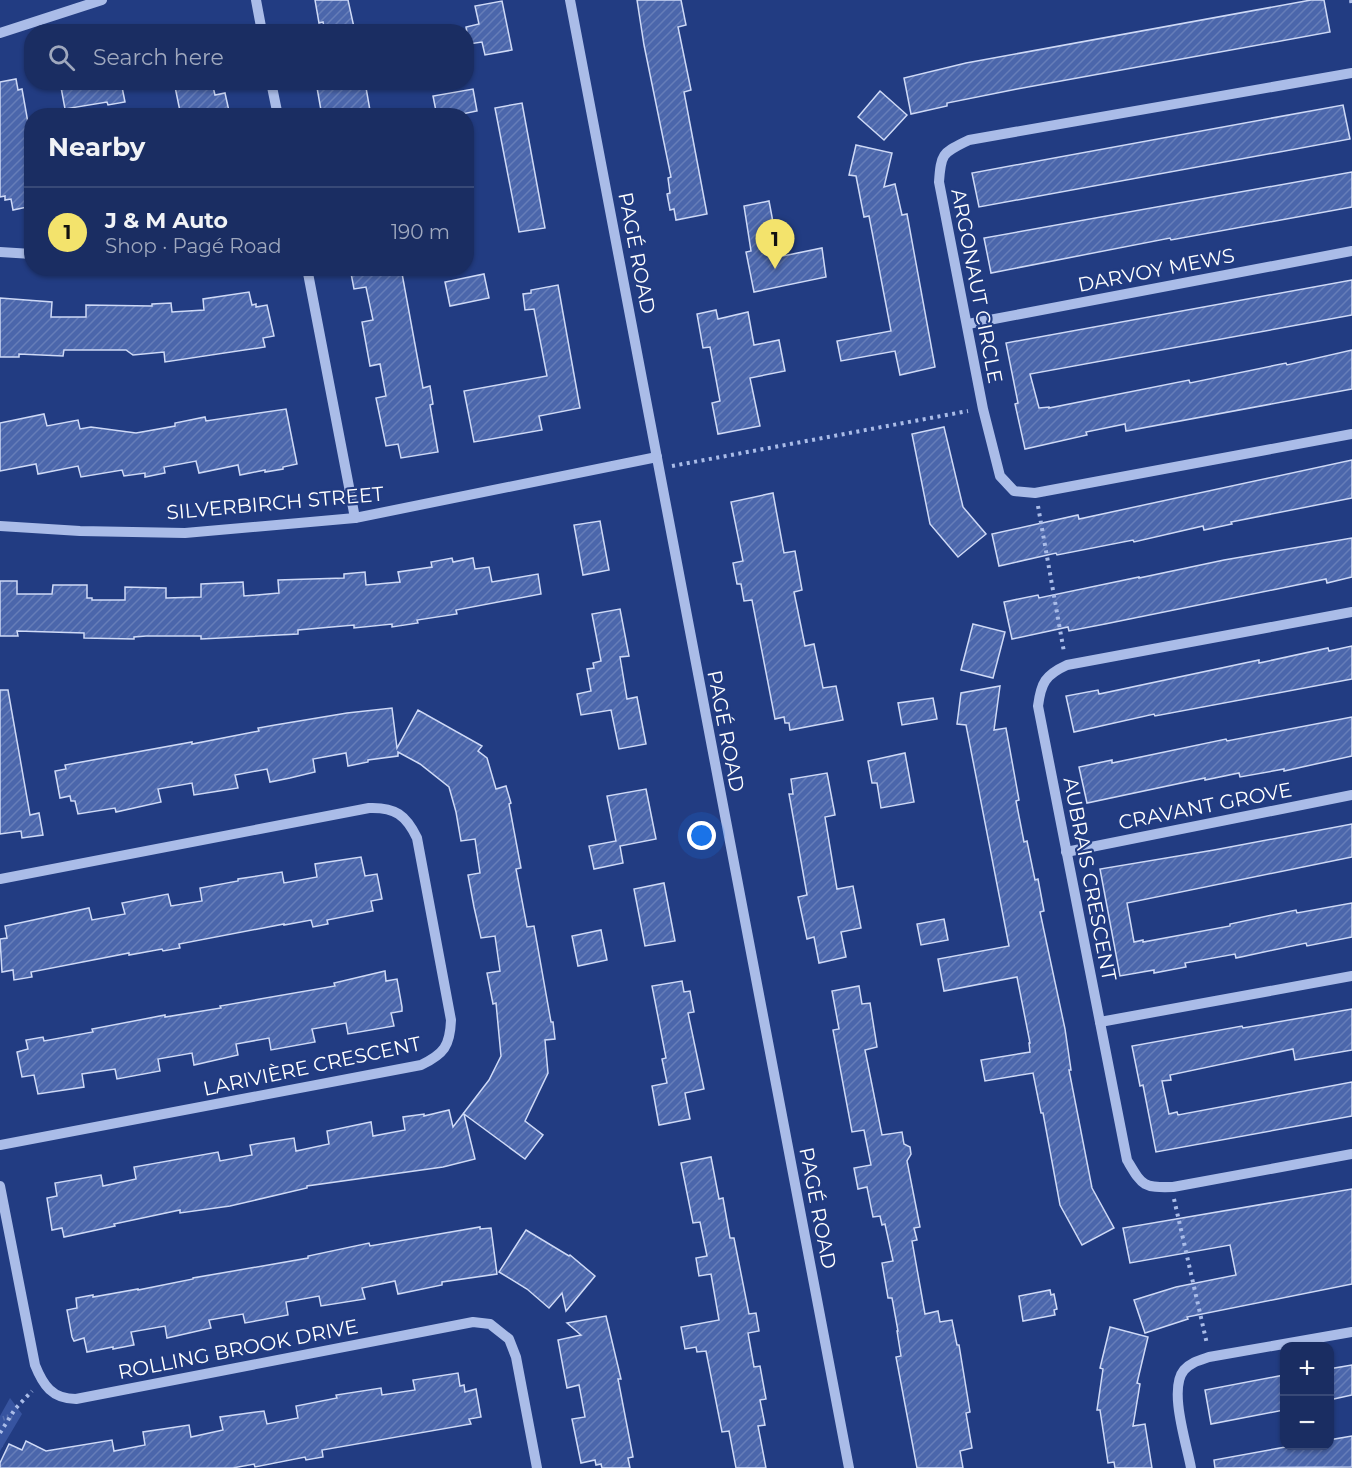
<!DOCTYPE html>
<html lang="en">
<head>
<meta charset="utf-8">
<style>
	body { margin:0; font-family:Montserrat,sans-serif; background:#27396b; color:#f1f3f6 }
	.controls { position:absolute; right:18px; bottom:18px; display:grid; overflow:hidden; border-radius:12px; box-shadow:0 2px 4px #0004 }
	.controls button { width:54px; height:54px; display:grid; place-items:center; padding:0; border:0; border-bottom:2px solid #384977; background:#1a2d62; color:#f1f3f6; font:30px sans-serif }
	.you { position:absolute; left:702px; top:836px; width:21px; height:21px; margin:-15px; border:4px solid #fff; border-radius:50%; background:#1a73e8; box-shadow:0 0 0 9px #1a73e833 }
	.badge { display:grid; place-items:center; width:39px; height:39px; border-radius:50%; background:#f3e36c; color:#111; font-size:20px; font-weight:700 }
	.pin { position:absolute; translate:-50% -50px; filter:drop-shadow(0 2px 3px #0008) }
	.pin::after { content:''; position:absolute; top:32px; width:21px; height:18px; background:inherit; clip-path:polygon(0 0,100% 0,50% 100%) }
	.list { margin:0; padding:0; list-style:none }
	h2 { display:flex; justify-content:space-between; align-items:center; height:78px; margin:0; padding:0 24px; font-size:26px }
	h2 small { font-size:20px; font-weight:400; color:#9fa8be }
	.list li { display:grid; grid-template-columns:39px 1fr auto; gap:18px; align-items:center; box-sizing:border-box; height:90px; padding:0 24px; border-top:2px solid #384977 }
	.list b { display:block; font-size:22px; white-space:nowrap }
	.list p { margin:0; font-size:20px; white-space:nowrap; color:#9fa8be }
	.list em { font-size:20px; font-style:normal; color:#9fa8be }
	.icon { flex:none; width:33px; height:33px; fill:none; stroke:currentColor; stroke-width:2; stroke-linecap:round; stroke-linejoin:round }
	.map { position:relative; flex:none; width:1352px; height:1468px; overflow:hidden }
	.search { position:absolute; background:#1a2d62; box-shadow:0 2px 4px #0004; left:24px; top:24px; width:450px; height:66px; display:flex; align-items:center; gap:15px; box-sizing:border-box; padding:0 21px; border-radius:24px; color:#9fa8be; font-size:22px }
	.panel { position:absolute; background:#1a2d62; box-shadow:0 2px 4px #0004; left:24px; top:108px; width:450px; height:168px; border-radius:24px }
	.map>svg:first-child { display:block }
	.grass { fill:url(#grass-tufts) }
	.building { fill:url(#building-hatch); stroke:#ced9f6; stroke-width:1.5 }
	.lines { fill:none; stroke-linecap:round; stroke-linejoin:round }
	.path { stroke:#aabce8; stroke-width:4; stroke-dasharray:3 4.5; stroke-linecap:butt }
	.minor { stroke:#aabce8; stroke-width:10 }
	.labels { text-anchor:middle; stroke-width:4.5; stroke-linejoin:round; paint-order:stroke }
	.street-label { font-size:20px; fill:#fff; stroke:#223c82 }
</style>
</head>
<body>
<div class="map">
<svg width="1352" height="1468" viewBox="0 0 1352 1468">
	<defs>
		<pattern id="grass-tufts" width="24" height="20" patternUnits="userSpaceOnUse" patternTransform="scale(1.5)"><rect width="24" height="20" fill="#3754a0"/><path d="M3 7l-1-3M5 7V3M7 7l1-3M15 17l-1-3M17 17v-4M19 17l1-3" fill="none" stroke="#556eae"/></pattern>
		<pattern id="building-hatch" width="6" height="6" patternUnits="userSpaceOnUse" patternTransform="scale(1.5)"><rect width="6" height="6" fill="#4b66ab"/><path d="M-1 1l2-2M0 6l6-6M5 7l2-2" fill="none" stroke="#667db8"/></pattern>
	</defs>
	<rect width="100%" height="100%" fill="#223c82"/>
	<path class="grass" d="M10 1398 22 1414 0 1451V1416Z"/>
	<g class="building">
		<path d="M315 0H348L355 32H325L323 22 319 23Z"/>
		<path d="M637 0H681L686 25 678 27 691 90 684 92 707 214 676 220 674 209 670 210 667 194 670 193 668 178 671 177 644 45Z"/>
		<path d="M1311 0H1324L1330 32 1017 89 947 103V106L911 114 904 78 966 63Z"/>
		<path d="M502 1 512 50 485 55 482 42 469 44 466 27 479 24 475 6Z"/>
		<path d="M16 79 18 90 22 89 30 134H32V206L13 210 11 199 5 200V196L0 197V82Z"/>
		<path d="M60 82H121L125 102 108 105 107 102 65 109Z"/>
		<path d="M174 82H212L215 95 225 93 229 111 211 116H181Z"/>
		<path d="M316 82H365L371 116H322Z"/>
		<path d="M473 89 477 111 452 116H437L433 96Z"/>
		<path d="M880 91 907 115 884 140 858 117Z"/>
		<path d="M522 103 545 228 519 232 495 108Z"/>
		<path d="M1343 105 1350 139 979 207 972 173Z"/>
		<path d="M856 145 892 153 884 187 895 184 902 215 907 214 935 367 900 375 895 351 841 361 837 341 891 331 869 216 864 217 856 176 849 175Z"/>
		<path d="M1352 172V207L1171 240 1170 238 991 273 984 238Z"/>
		<path d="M769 201 779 254 782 253 783 256 822 248 826 277 754 292 746 252 751 251 744 206Z"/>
		<path d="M350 268H401L423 388 430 386 433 404 430 405 438 452 401 458 398 444 386 446 376 398 386 396 380 364 370 366 362 322 373 320 366 287 354 289Z"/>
		<path d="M484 274 489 298 450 306 445 282Z"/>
		<path d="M1352 280V315L1030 374 1039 408 1049 407V408L1189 380 1190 383 1286 363 1287 365 1352 350V389L1126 431 1125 424 1086 432 1087 435 1025 449 1015 404 1018 403 1006 343Z"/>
		<path d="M558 285 580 408 539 416 542 430 474 442 464 391 547 376 534 309 525 310 523 294 531 293V290Z"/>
		<path d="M249 292 252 305 256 304V307L267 305 274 336 263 338 265 347 165 362 164 352 133 355 126 350H64L63 356 19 354V357H0V298L52 302 51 317H86V305L152 306V304L171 303 172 312 204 310 203 299Z"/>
		<path d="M716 310 718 319 748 312 754 345 779 340 785 371 750 378 760 426 718 434 712 403 720 401 710 347 703 348 697 314Z"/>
		<path d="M286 409 297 464 283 467V469L265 472V470L240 475 238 465 199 473 196 461 164 467 165 473 145 477V473L124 476 122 470 81 477 78 466 38 474 36 464 0 471V423L44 414 47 426 78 420 80 429 91 427 136 433 175 426V423L205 417 206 421Z"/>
		<path d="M944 427 963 507 986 534 958 557 930 524 912 434Z"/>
		<path d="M1352 460V498L1231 522 1232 524 1204 530 1203 526 1134 542 1133 540 1057 555 1056 553 999 566 992 534 1078 515 1079 519Z"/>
		<path d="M773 493 784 553 795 551 802 590 794 592 805 646 814 644 823 688 836 686 843 720 790 730 789 723H785L784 717 775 719 752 600 744 601 741 584H737L733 563 743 561 731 502Z"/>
		<path d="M600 521 609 570 583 575 574 525Z"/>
		<path d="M1352 538V577L1327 583 1326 579 1105 624 1069 631 1068 627 1012 639 1004 602 1038 595 1039 598 1139 577V578L1224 560Z"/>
		<path d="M452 558 453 562 473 558 475 569 489 567 492 582 538 574 541 594 456 610 457 614 417 620 418 623 392 627V624L354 628V625L298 630V634L201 639V636H146L134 637V639L84 638V633L17 631 18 636H0V581H17V594H52L53 585H87V598H92V600H125V587L166 588V598L201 597V584L243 582 244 596 279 593 278 580 344 578V574L365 572 366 585 400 582 398 572 432 567 431 562Z"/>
		<path d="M620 609 629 656 620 657 627 699 637 697 646 744 619 749 611 710 581 715 577 694 591 691 587 669 594 668 593 663 601 661 592 614Z"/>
		<path d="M973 624 1005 632 993 678 961 670Z"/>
		<path d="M1352 646V679L1155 716 1154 714 1074 732 1066 696 1098 690 1099 694 1259 660V663L1328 648 1329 651Z"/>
		<path d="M1000 686 994 730 1006 728 1019 800 1016 801 1024 842 1027 841 1035 880 1038 879 1044 911 1040 912 1065 1029 1071 1070H1069L1092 1188 1114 1228 1082 1245 1060 1205 1043 1113H1041L1033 1073 985 1081 981 1060 1030 1052 1029 1043H1030L1017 977 944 991 938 959 1009 946 966 725 957 724 961 693Z"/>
		<path d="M0 690H8L30 815 39 813 43 835 22 838 21 831 0 834Z"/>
		<path d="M933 698 937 719 902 725 898 703Z"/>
		<path d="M392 708 397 748 418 710 482 746 478 751 487 758 496 789 506 786 511 803 509 804 521 868 516 869 527 927 534 926 551 1022H553L555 1039 545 1040 548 1073 525 1121 543 1135 525 1159 464 1114 475 1159 443 1167 307 1186V1188L230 1206 180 1213V1210L114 1224 115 1226 64 1237 62 1228 52 1230 47 1198 57 1196 55 1183 101 1175 103 1186 136 1179 134 1167 218 1152 220 1161 252 1155 250 1145 294 1138 296 1151 329 1144 327 1131 371 1122 373 1136 405 1130 403 1117 424 1114V1116L449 1110 453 1127 489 1080 501 1056 496 1003 493 1004 487 973 500 971 495 936 481 938 474 907 468 875 480 873 475 839 461 841 456 812 449 787 420 764 398 752V756L368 760V762L348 766 346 753 313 759 315 772 290 778 270 782 267 769 235 775 238 788 219 791 194 795 192 783 158 789 161 802 116 812 115 808 78 814 75 801H71L70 796 60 798 55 771 66 769 65 765 192 742V744L259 731 258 728 275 725 347 713Z"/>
		<path d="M1352 717V756L1284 771V769L1240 777 1239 773 1205 780V778L1087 803 1079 767 1112 760V763L1226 739 1227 741Z"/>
		<path d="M905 753 914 802 881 808 877 783H872L868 761Z"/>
		<path d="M827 773 835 815 825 817 837 889 853 886 861 928 841 932 846 957 819 963 814 937 807 939 798 897 807 895 789 794H793L791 779Z"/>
		<path d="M646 789 656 839 620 846 623 863 594 869 589 846 616 841 607 796Z"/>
		<path d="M1352 824V857L1127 903 1134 942 1143 940V942L1230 926V924L1296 910 1297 913 1352 903V937L1307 946 1306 943 1236 958 1235 954 1185 963 1186 967 1154 973V970L1120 976 1100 869 1214 850Z"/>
		<path d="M361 857 365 876 377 874 382 899 371 901 373 911 327 920 328 924 313 927 311 920 284 925V924L179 944 180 948 163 951 162 949 129 955V953L31 972 32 977 14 980 13 970 2 972 0 939 7 938 5 926 89 908 92 920 125 914 122 903 168 894 171 906 202 901 200 888 238 881V879L282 872 284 883 317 877 315 864Z"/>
		<path d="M664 883 675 941 645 946 634 889Z"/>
		<path d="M944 919 948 940 921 945 917 924Z"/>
		<path d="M601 930 607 960 578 966 572 936Z"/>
		<path d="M385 971 386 981 397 979 402 1007V1011L391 1013 394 1026 348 1034 346 1023 312 1029 315 1042 271 1050 269 1038 236 1044 238 1055 194 1065 192 1053 158 1059 160 1071 117 1079 115 1069 82 1074 84 1087 38 1094 34 1075 22 1077 17 1052 28 1049 26 1040 43 1037 44 1041 93 1032 92 1029 165 1015V1017L221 1008 220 1006 335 986 334 983Z"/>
		<path d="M682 981 684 992 690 991 694 1012 688 1013 704 1089 685 1093 690 1119 659 1125 652 1086 667 1083 662 1059 666 1058 652 986Z"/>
		<path d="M859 986 862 1004 870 1003 877 1047 865 1050 882 1135 902 1132 904 1144 910 1147 911 1154 907 1161 920 1227 914 1228 917 1240 912 1241 925 1314 938 1311 940 1322 952 1320 957 1345H959L970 1412 966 1413 972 1448 960 1451 963 1468H917L896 1357 901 1356 897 1331H898L892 1298H888L882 1263 893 1261 885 1224 882 1225 880 1216 873 1217 867 1187 858 1189 854 1168 871 1165 864 1130 852 1132 833 1030 839 1029 832 991Z"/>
		<path d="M1352 1009V1050L1295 1060 1293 1049 1170 1075 1171 1080 1162 1081 1169 1114 1177 1112 1178 1115 1352 1082V1116L1156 1152 1143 1085 1140 1086 1132 1046 1242 1026 1243 1028Z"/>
		<path d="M711 1157 719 1199 723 1198 730 1238H734L749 1314 756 1313 759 1331 748 1333 754 1367 760 1366 766 1399 760 1400 765 1425 758 1426 766 1468H736L729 1431 722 1432 706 1351 697 1352 696 1347 685 1349 681 1327 719 1320 711 1274 699 1276 696 1258 707 1256 700 1222 693 1223 681 1163Z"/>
		<path d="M1352 1189V1284L1187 1317 1188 1319 1145 1333 1134 1300 1176 1287 1236 1275 1230 1245 1130 1263 1123 1228Z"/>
		<path d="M480 1227V1229L491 1228 497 1274 442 1282V1285L398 1294 395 1281 362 1288 365 1299 321 1306 319 1296 286 1302 288 1315 245 1323 243 1314 209 1320 211 1328 167 1338 165 1326 131 1332 134 1345 113 1349V1347L87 1352 84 1338 74 1341 72 1337 67 1310 77 1308 76 1298 93 1295V1297L138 1289V1290L193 1279V1278L308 1258V1256L369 1243 370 1246Z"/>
		<path d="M526 1230 569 1256 570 1255 595 1276 566 1311 562 1293 549 1308 527 1289 499 1272Z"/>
		<path d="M1050 1290 1051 1295 1054 1294 1057 1309 1054 1310 1055 1315 1023 1321 1019 1296Z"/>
		<path d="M606 1316 621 1379H618L633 1457 628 1458 630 1468H602L601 1464 596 1465 595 1460 581 1463 572 1419 585 1417 579 1385 567 1388 563 1367 558 1340 581 1335 567 1323Z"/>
		<path d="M1110 1327 1148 1337 1137 1383 1140 1384 1133 1426 1145 1424 1152 1468H1115L1114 1462 1108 1463 1100 1410H1097L1103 1369 1100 1368Z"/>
		<path d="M1352 1365V1395L1329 1400V1369Z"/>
		<path d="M458 1373 460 1386 464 1385 465 1392 476 1389 481 1417 469 1419 471 1424 322 1450 323 1457 306 1460 305 1457 255 1467 254 1464 233 1468H0V1463L9 1444 22 1450 26 1441 46 1451 112 1440 114 1451 145 1445 143 1432 189 1425 191 1437 223 1430 220 1417 264 1411 267 1424 298 1418 296 1406 337 1398 336 1395 381 1388 382 1395 415 1390 413 1380Z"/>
		<path d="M1284 1375V1410L1211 1424 1205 1390Z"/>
		<path d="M1352 1436V1467L1215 1468 1214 1460 1291 1446H1329V1440Z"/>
	</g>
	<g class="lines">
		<g class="path">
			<path d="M1351 0 1352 7"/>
			<path d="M672 466 968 411"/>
			<path d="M1038 506 1064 652"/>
			<path d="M1174 1199 1207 1344"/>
			<path d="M0 1433 15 1409 32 1391"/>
		</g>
		<g class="minor">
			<path d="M256 0 262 32"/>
			<path d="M570 0 849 1468"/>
			<path d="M0 33 102 0"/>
			<path d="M1352 73 969 140C943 153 941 152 939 182L983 409 1000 476 1014 491 1035 493 1352 434"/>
			<path d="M271 82 278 116"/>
			<path d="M0 252 32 254"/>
			<path d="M307 268 355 518"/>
			<path d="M968 324 1352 251"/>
			<path d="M0 526 80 531 185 533 355 518 657 457"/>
			<path d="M1352 612 1067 665C1045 675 1041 683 1038 706L1127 1160C1142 1185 1142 1188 1173 1187L1352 1154"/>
			<path d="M1066 852 1352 795"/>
			<path d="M0 879 369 808C395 807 406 815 417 838L451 1020C450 1046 444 1054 421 1065L0 1145"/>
			<path d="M1100 1022 1352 976"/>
			<path d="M0 1186 35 1365C43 1385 52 1399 76 1399L473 1322 490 1324 509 1339 516 1357 537 1468"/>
			<path d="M1191 1468C1187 1445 1168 1389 1184 1370 1191 1362 1200 1360 1209 1357L1352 1332"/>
		</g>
	</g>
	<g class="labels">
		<g class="street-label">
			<text transform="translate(637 253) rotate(79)" y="7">PAGÉ ROAD</text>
			<text transform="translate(1156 270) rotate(-11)" y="7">DARVOY MEWS</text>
			<text transform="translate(977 286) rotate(79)" y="7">ARGONAUT CIRCLE</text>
			<text transform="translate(275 503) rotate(-5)" y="7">SILVERBIRCH STREET</text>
			<text transform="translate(726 731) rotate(79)" y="7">PAGÉ ROAD</text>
			<text transform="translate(1205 806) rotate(-11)" y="7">CRAVANT GROVE</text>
			<text transform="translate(1090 879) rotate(79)" y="7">AUBRAIS CRESCENT</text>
			<text transform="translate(312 1066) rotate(-12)" y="7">LARIVIÈRE CRESCENT</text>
			<text transform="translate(818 1208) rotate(79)" y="7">PAGÉ ROAD</text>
			<text transform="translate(238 1349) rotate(-11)" y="7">ROLLING BROOK DRIVE</text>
		</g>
	</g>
</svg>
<div class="controls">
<button>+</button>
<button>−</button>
</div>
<div class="you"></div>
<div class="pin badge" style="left:775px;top:269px">1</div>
<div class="search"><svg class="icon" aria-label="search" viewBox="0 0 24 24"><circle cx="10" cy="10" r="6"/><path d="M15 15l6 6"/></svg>Search here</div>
<section class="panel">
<h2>Nearby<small></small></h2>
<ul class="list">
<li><span class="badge">1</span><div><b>J &amp; M Auto</b><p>Shop · Pagé Road</p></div><em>190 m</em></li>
</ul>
</section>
</div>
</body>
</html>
